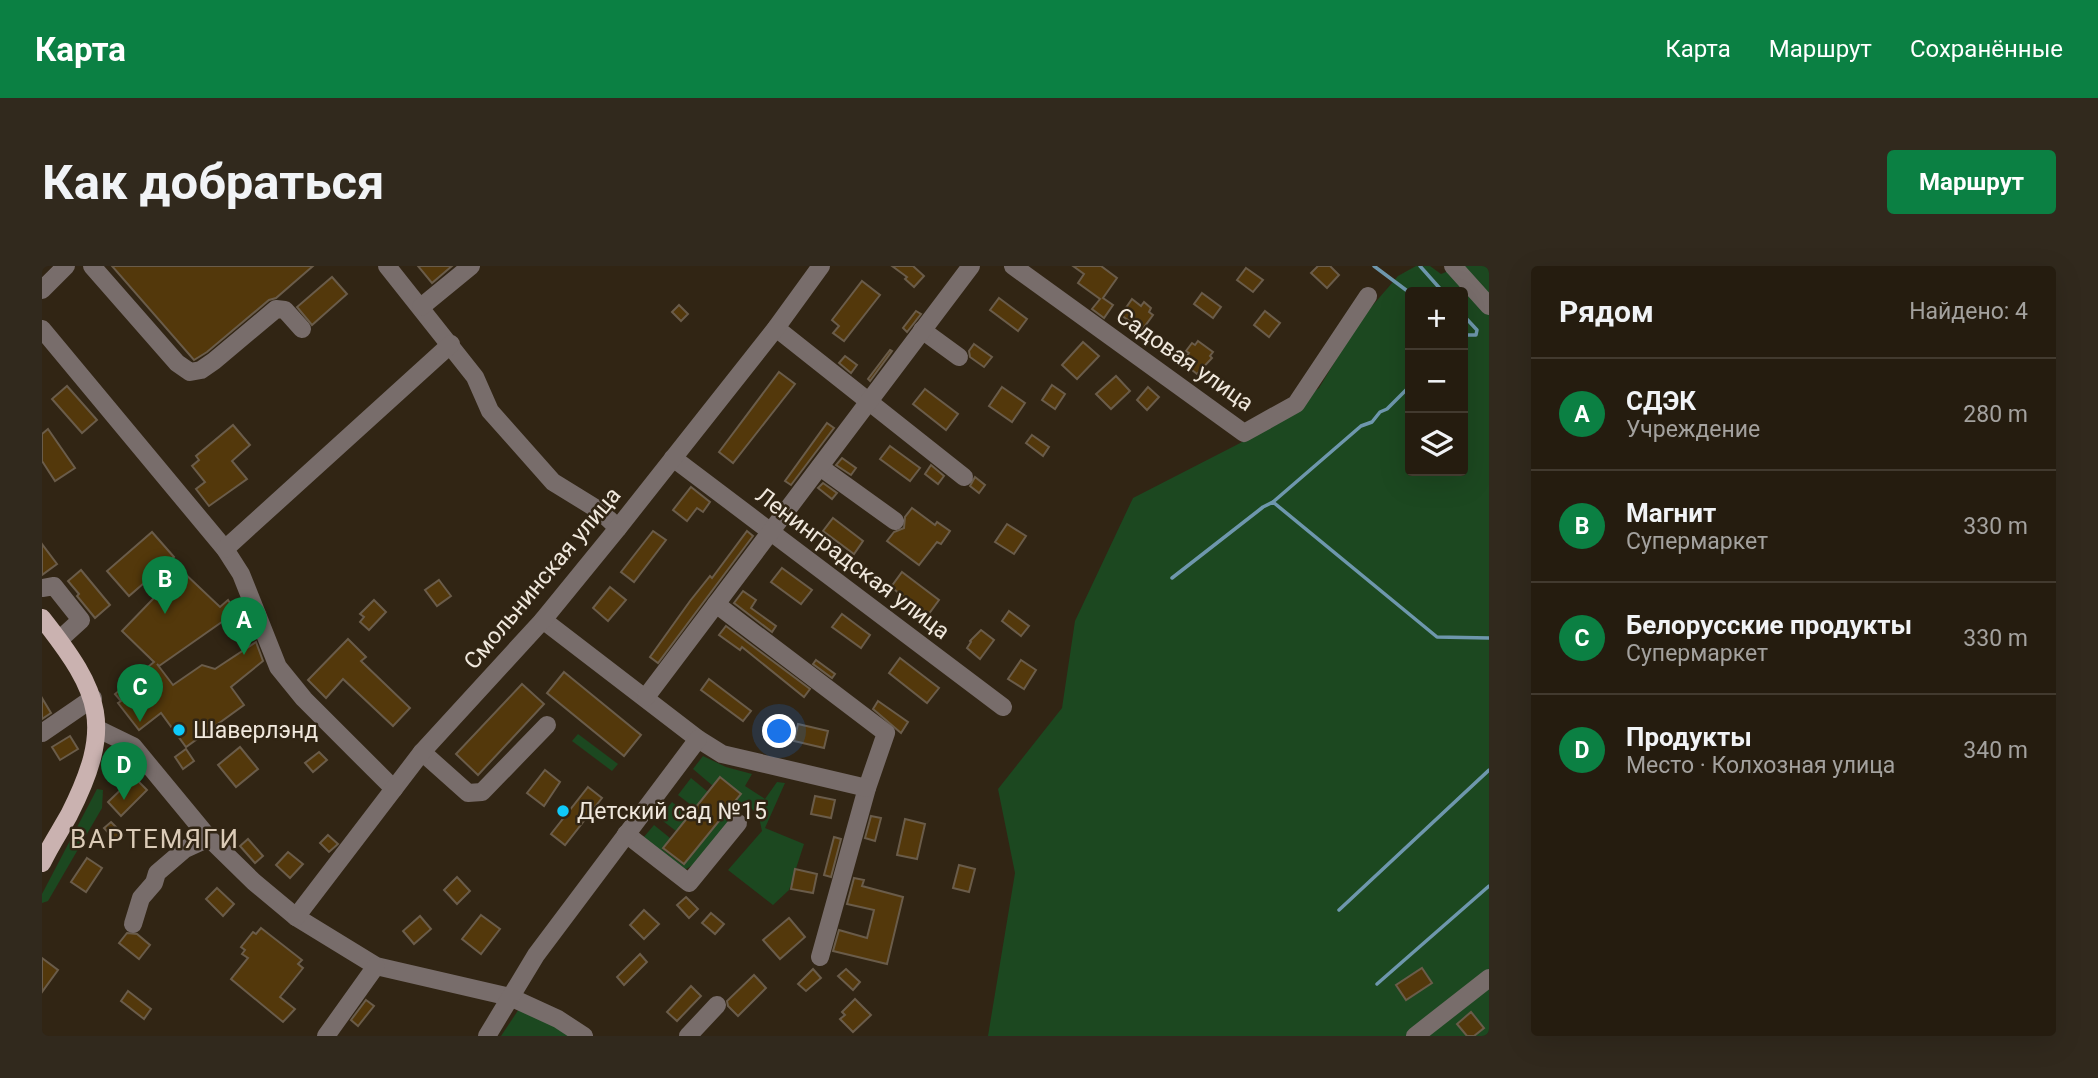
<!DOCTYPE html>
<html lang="ru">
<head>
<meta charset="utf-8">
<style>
	body { margin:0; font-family:Roboto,sans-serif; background:#31291d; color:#f1f3f6 }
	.controls { position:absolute; right:21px; top:21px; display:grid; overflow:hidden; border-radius:7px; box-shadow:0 7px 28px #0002 }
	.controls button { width:63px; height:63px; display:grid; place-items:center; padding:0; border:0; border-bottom:2px solid #423a2f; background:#251c0f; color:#f1f3f6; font:35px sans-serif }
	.you { position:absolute; left:738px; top:466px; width:24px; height:24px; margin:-18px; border:5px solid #fff; border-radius:50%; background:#1a73e8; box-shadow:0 0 0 10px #1a73e833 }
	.badge { display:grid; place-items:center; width:46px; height:46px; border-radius:50%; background:#0b8043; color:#fff; font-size:23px; font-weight:700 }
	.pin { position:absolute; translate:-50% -58px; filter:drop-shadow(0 2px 4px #0008) }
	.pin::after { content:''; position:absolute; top:37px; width:24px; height:21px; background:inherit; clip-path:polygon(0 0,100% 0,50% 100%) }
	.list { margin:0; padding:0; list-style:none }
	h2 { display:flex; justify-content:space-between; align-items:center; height:91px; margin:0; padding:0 28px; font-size:30px }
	h2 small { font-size:23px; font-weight:400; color:#a3a19e }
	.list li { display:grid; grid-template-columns:46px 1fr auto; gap:21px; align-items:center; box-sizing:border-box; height:112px; padding:0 28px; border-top:2px solid #423a2f }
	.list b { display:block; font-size:26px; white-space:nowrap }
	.list p { margin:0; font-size:23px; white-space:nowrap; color:#a3a19e }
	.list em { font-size:23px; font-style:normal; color:#a3a19e }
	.icon { flex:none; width:38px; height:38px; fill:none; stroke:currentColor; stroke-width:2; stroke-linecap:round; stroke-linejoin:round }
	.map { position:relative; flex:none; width:1447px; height:770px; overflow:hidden; border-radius:7px }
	header { display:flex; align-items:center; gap:42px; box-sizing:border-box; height:98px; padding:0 35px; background:#0b8043; color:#fff }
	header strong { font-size:33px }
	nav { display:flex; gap:38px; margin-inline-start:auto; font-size:24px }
	.intro { display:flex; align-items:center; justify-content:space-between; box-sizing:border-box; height:168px; padding:0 42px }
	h1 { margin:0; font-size:49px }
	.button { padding:18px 32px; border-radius:7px; background:#0b8043; color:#fff; font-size:24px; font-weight:700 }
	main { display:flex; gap:42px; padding:0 42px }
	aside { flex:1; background:#251c0f; border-radius:7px; box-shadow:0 7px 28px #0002 }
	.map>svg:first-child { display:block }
	.green { fill:#1c4820; fill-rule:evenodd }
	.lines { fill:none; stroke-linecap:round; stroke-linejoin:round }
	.stream { stroke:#6e97ad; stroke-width:3.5 }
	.building { fill:#53380b; stroke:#6a5c4a; stroke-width:2 }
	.minor { stroke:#786d6b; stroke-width:18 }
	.major { stroke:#cab2b0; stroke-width:18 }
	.poi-dot { fill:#0fcafa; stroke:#312514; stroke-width:2.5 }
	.labels { text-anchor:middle; stroke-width:5; stroke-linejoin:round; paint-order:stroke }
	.street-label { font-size:23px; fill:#f0e8dd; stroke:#312514 }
	.poi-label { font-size:23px; fill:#f0e8dd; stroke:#312514; text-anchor:start }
	.quarter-label { font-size:26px; letter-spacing:2px; fill:#dbcbb7; stroke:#312514 }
</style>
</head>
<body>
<header>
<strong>Карта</strong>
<nav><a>Карта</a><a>Маршрут</a><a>Сохранённые</a></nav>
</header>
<div class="intro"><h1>Как добраться</h1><a class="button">Маршрут</a></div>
<main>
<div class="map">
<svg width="1447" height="770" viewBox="0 0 1447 770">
	<rect width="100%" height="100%" fill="#312514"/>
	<g class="green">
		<path d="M1374 0H1388L1399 8 1419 0H1447V770H946L973 607 956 523 1020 442 1033 355 1091 232 1208 172 1277 122 1318 54 1356 10ZM1368 26H1421V205H1368Z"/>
		<path d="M536 468 576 498 570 505 530 475Z"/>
		<path d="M661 490 684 501 710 508 703 520 723 533 735 516 743 517 723 562 762 578 747 624 731 639 686 604 720 565 717 551 705 537C684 563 674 589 642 604L601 572 612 559 628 572 620 583 641 599 699 528 679 511 671 520 651 503Z"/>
		<path d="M649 512 666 526 653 542 636 529Z"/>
		<path d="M55 523 61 524 60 542 6 635 0 637V628Z"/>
		<path d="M630 536 647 550 634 565 617 552Z"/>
		<path d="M477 743 533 770H459Z"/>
	</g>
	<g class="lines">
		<g class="stream">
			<path d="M1332 0 1368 27"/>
			<path d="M1378 0 1401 26"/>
			<path d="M1421 49 1435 64 1434 69H1421"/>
			<path d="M1231 236 1319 160 1330 156 1338 146 1345 143 1368 120"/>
			<path d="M1130 312 1221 241 1231 236 1395 371 1447 372"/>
			<path d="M1297 644 1447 504"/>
			<path d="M1335 718 1447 620"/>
		</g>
	</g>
	<g class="building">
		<path d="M70 0H271L234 32 227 34 165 86 152 94Z"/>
		<path d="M376 0H410L390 17Z"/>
		<path d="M850 0H871L882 10 872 21 863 13 865 11Z"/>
		<path d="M1031 0H1059L1075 12 1061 32 1071 39 1062 52 1050 43 1058 33 1036 17 1042 8Z"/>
		<path d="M1276 0H1288L1297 9 1285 22 1269 7Z"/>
		<path d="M1204 2 1221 14 1211 26 1195 14Z"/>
		<path d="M290 11 305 28 270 59 255 41Z"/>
		<path d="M820 15 838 29 802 75 791 67 797 60 790 54Z"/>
		<path d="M1160 27 1179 41 1171 52 1152 38Z"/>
		<path d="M957 32 985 53 976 65 948 44Z"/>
		<path d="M1090 33 1099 40 1102 36 1109 42 1107 46 1111 49 1100 64 1079 49Z"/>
		<path d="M637 39 646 48 639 55 630 46Z"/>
		<path d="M874 45 879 48 865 66 861 62Z"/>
		<path d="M1223 45 1238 57 1227 71 1212 59Z"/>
		<path d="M1156 75 1171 86 1168 90 1170 92 1155 108 1140 96 1147 87 1144 85 1150 77 1153 79Z"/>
		<path d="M1041 76 1057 90 1035 113 1020 99Z"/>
		<path d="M932 78 950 91 942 101 928 91 927 85Z"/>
		<path d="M848 84 850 85 828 115 826 113Z"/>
		<path d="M803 90 815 99 809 107 797 97Z"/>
		<path d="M737 106 753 118 691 197 677 186Z"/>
		<path d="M1074 110 1088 125 1069 143 1054 128Z"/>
		<path d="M1010 119 1023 128 1013 143 1000 134Z"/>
		<path d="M25 120 55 154 40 167 10 133Z"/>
		<path d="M960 121 983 137 970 156 947 140Z"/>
		<path d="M1106 121 1117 131 1105 144 1095 134Z"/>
		<path d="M883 123 916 148 904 164 871 138Z"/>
		<path d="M785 157 792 162 749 219 743 215Z"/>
		<path d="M191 159 208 179 190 195 205 213 167 240 154 223 163 216 150 200 157 194 154 190Z"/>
		<path d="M6 163 33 202 13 215 0 195V168Z"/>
		<path d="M990 169 1007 181 1001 190 984 177Z"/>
		<path d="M848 180 878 202 868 215 838 193Z"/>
		<path d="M800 192 814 202 809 209 794 199Z"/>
		<path d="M889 199 902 210 896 218 883 208Z"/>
		<path d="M933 211 943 219 937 227 928 220Z"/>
		<path d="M781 217 795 227 790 233 776 222Z"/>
		<path d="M649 221 668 236 661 246 655 242 645 255 631 244Z"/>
		<path d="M870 242 893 259 895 256 908 265 899 278 895 276 877 299 845 275 852 266 862 262 863 251Z"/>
		<path d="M791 252 821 275 812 288 781 265Z"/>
		<path d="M965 258 984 270 972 288 953 276Z"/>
		<path d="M611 265 624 274 592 316 579 306Z"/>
		<path d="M705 265 711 270 616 397 608 391 648 335 668 310 670 312Z"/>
		<path d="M110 266 132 291 87 330 65 305Z"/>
		<path d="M0 278 15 298 0 309Z"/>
		<path d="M740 302 770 324 759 338 729 316Z"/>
		<path d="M39 304 68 339 53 352 35 330 37 328 26 315Z"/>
		<path d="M139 304 178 341 186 334 194 346 117 400 115 398 131 419 160 399 173 403 214 376 221 395 189 421 202 439 144 481 119 447 97 464 76 437 79 435 73 428 112 396 80 365Z"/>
		<path d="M860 306 897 334 886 349 849 321Z"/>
		<path d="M397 314 409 330 395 340 383 324Z"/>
		<path d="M568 321 584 334 566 355 551 342Z"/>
		<path d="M701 325 714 334 709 342 734 360 730 366 692 337Z"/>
		<path d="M332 334 344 346 327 364 318 356 322 351 318 348Z"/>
		<path d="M967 345 987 360 979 370 960 355Z"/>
		<path d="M800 348 828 369 819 382 790 361Z"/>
		<path d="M684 360 768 423 762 431 700 381 698 384 677 369Z"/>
		<path d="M939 364 952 374 938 393 925 382 929 376 928 375Z"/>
		<path d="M306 373 324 391 319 395 368 442 351 460 301 413 284 432 266 414Z"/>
		<path d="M858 392 897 422 885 437 847 407Z"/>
		<path d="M774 394 793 408 790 412 771 398Z"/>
		<path d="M979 394 994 404 982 423 966 413Z"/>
		<path d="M522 406 599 469 582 490 505 427Z"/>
		<path d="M667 413 709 445 701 455 659 424Z"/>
		<path d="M480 418 502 438 436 509 414 488Z"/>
		<path d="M0 432 9 447 0 453Z"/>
		<path d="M836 435 866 456 859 467 831 443Z"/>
		<path d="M756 458 786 465 782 482 752 475Z"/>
		<path d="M28 470 36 483 18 494 10 481Z"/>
		<path d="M198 481 216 503 194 521 176 499Z"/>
		<path d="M144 483 152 495 141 503 133 491Z"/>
		<path d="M277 486 285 494 271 506 263 497Z"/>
		<path d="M503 504 518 516 502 540 485 527Z"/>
		<path d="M92 511 105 524 79 550 66 536Z"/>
		<path d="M678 511 699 528 642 598 621 582Z"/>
		<path d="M546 521 560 532 523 579 509 568Z"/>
		<path d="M773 530 793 534 789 552 769 548Z"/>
		<path d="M829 550 839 552 833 575 823 572Z"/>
		<path d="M863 553 883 558 875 593 855 589Z"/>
		<path d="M69 556 82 569 75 576 62 562Z"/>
		<path d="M286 569 296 578 287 586 278 577Z"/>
		<path d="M792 571 799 573 789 611 782 609Z"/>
		<path d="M206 573 221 590 213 597 198 580Z"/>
		<path d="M246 586 261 598 248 612 234 599Z"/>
		<path d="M45 592 60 602 44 626 29 616Z"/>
		<path d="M917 599 933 603 927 626 911 622Z"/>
		<path d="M753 603 775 608 771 627 749 623Z"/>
		<path d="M415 611 428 625 415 638 402 624Z"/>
		<path d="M812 612 822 614 820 620 861 631 845 698 791 685 797 664 825 672 832 644 805 638Z"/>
		<path d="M175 622 192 638 181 650 164 633Z"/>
		<path d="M644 631 656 643 647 652 635 639Z"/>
		<path d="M602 644 617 658 602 673 588 659Z"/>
		<path d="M669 647 682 658 673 668 660 657Z"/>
		<path d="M439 649 458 663 439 688 420 673Z"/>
		<path d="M378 650 389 663 372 678 361 665Z"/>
		<path d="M747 652 763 671 738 693 721 674Z"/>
		<path d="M219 662 260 694 256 698 261 702 238 731 253 743 241 756 189 713 206 692 200 688 203 684 199 681 211 666 214 668Z"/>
		<path d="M85 667 95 668 108 679 97 693 77 677Z"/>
		<path d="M598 688 605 696 582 719 575 711Z"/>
		<path d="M0 692 16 704 0 726Z"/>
		<path d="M1380 702 1390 717 1364 734 1354 719Z"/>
		<path d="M771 703 779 712 764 725 756 718Z"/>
		<path d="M804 703 818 716 811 724 796 710Z"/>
		<path d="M712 709 724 722 696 750 686 740 685 735Z"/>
		<path d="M649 720 659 730 635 755 625 746Z"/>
		<path d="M86 725 109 743 102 753 79 735Z"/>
		<path d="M813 733 829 749 811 766 798 753 803 749 800 746Z"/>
		<path d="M324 734 332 740 316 760 309 754Z"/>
		<path d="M1429 746 1442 762 1432 770H1425L1415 758Z"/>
	</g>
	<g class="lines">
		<g class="minor">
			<path d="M50 0 135 97 148 106 159 104 172 95 234 43 243 44 260 63"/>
			<path d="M345 0 433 111 448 145 511 216 558 245 576 262"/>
			<path d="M971 0 1202 167 1254 138 1326 30"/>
			<path d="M1411 0 1447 40"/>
			<path d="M0 24 24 0"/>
			<path d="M379 41 429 0"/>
			<path d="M734 62 922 211"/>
			<path d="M0 63 183 283 199 308 236 401 262 433 352 523"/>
			<path d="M880 64 917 91"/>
			<path d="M631 192 961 441"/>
			<path d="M778 201 853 255"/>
			<path d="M183 283 409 78"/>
			<path d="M0 322 12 320 39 354 17 374"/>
			<path d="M674 338 844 467 825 522 778 691"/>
			<path d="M501 354 656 473 680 488 825 522"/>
			<path d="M604 431 929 0"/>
			<path d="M56 463 91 480 167 572 212 616 254 651 334 700 468 731 516 753 542 770"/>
			<path d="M0 467 51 432"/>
			<path d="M380 486 426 527 440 526 505 459"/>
			<path d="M584 568 647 617 696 557"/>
			<path d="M254 651 380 486 501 354 576 262 734 62 779 0"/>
			<path d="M91 658 99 632 112 617 115 607 143 583 167 572"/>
			<path d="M284 770 334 700"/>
			<path d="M445 770 494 689 656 473"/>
			<path d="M646 770 675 739"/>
			<path d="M1373 770 1447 712"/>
		</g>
		<path class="major" d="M0 352C60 428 72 460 27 549 18 565 8 580 0 597"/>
	</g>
	<g class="poi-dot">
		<circle cx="137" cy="464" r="7"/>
		<circle cx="521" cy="545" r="7"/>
	</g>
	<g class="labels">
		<g class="street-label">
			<text transform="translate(1143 93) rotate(35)" y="8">Садовая улица</text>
			<text transform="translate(811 297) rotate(37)" y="8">Ленинградская улица</text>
			<text transform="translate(500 312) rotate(-50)" y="8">Смольнинская улица</text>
		</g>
		<g class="poi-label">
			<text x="151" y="472">Шаверлэнд</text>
			<text x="535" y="553">Детский сад №15</text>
		</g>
		<g class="quarter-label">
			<text x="113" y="582">ВАРТЕМЯГИ</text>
		</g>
	</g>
</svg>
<div class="controls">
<button>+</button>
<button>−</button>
<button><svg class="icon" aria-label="layers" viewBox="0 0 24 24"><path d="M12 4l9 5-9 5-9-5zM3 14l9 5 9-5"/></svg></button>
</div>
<div class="you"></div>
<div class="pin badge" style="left:202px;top:389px">A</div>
<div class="pin badge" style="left:123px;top:348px">B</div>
<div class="pin badge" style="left:98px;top:456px">C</div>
<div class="pin badge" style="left:82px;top:534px">D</div>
</div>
<aside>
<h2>Рядом<small>Найдено: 4</small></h2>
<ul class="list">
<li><span class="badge">A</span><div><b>СДЭК</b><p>Учреждение</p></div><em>280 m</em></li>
<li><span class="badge">B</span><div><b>Магнит</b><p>Супермаркет</p></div><em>330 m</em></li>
<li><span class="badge">C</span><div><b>Белорусские продукты</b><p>Супермаркет</p></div><em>330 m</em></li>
<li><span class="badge">D</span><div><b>Продукты</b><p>Место · Колхозная улица</p></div><em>340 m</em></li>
</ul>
</aside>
</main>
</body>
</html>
